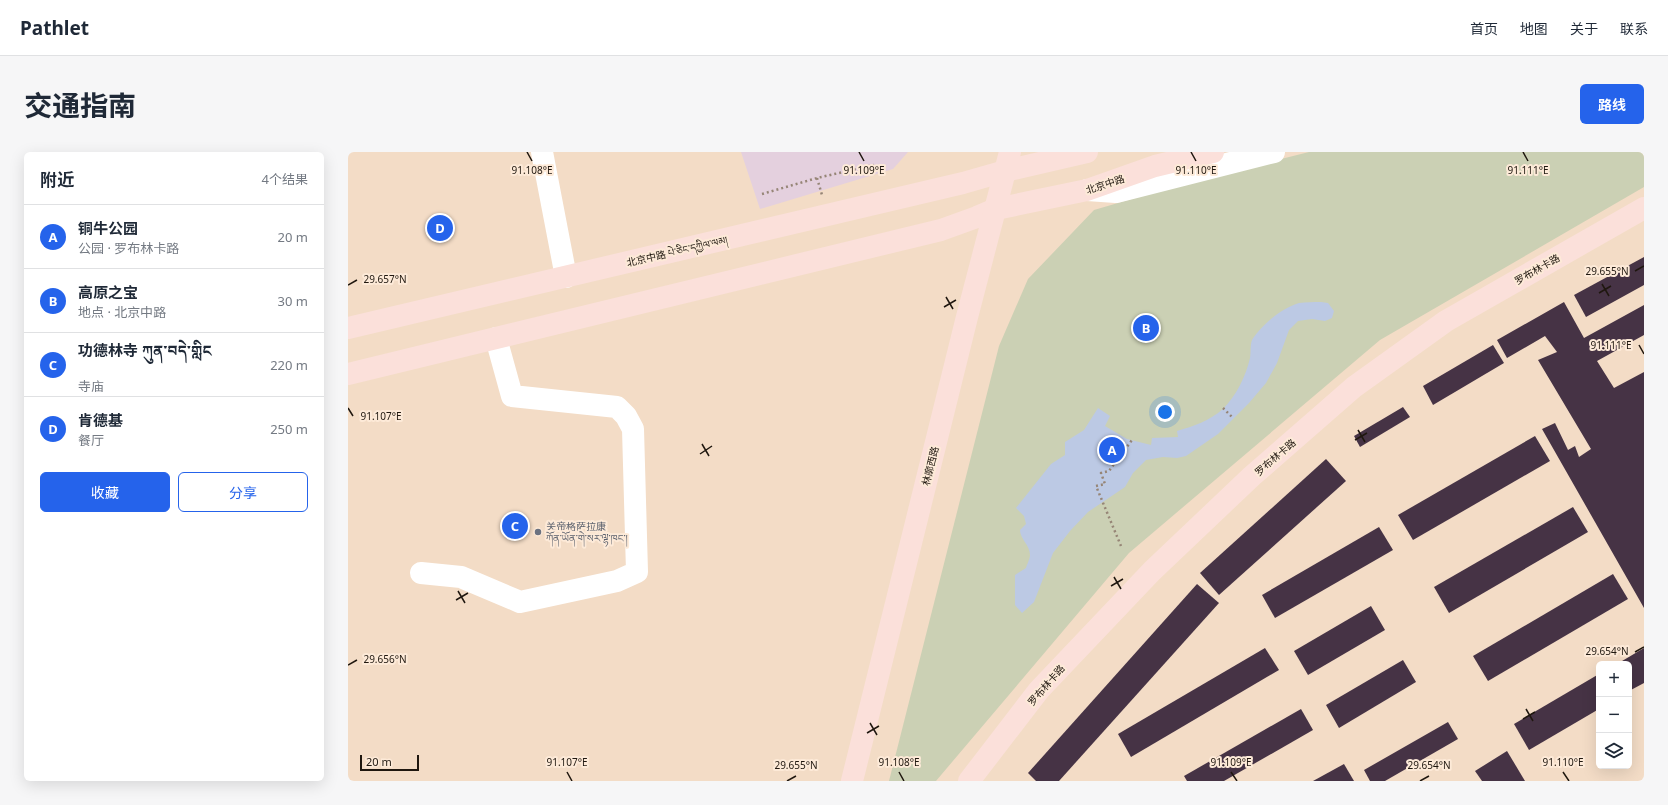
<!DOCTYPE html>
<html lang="zh">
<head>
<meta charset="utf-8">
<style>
	body { margin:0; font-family:"Noto Sans","Noto Sans SC","Noto Serif Tibetan",sans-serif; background:#f6f6f7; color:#1f2937 }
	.controls { position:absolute; right:12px; bottom:12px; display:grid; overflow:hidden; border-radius:6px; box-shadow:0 4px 16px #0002 }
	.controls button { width:36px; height:36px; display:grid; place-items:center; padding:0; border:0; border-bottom:1px solid #e0e1e3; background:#fff; color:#1f2937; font:20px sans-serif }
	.scale { position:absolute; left:12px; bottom:10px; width:59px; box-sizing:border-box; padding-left:4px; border:2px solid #1f170f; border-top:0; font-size:11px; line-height:14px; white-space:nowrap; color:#1f170f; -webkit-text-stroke:3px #fdead8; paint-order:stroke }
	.you { position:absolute; left:817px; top:260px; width:14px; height:14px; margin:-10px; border:3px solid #fff; border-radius:50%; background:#1a73e8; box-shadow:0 0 0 6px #1a73e833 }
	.badge { display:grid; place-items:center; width:26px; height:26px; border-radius:50%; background:#2563eb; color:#fff; font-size:13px; font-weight:700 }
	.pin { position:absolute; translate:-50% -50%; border:2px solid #fff; box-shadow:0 1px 4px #0006 }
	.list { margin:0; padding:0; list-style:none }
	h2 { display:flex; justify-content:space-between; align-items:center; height:52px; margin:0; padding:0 16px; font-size:17px }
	h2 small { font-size:13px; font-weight:400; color:#747a83 }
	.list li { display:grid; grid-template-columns:26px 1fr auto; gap:12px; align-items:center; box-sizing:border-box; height:64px; padding:0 16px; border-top:1px solid #e0e1e3 }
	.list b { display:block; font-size:15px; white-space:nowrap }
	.list p { margin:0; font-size:13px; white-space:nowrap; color:#747a83 }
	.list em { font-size:13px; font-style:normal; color:#747a83 }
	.actions { display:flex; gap:8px; padding:12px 16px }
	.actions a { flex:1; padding:9px 0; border:1px solid #2563eb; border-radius:6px; text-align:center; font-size:14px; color:#2563eb }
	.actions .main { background:#2563eb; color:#fff }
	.icon { flex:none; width:22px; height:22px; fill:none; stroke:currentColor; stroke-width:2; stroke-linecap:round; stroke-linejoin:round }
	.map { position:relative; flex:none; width:1296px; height:629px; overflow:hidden; border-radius:6px }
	header { display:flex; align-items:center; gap:24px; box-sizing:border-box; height:56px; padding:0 20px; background:#fff; border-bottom:1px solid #e0e1e3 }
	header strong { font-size:19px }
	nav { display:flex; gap:22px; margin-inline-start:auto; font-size:14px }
	.intro { display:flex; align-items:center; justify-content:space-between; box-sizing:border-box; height:96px; padding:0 24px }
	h1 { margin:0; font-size:28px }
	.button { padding:10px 18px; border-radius:6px; background:#2563eb; color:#fff; font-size:14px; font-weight:700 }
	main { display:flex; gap:24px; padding:0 24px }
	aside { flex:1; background:#fff; border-radius:6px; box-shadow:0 4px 16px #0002 }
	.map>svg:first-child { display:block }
	.commercial { fill:#e4d0de }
	.green { fill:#cbd0b4 }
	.water { fill:#bcc9e4 }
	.building { fill:#463345 }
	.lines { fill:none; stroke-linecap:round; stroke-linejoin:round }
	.path { stroke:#968576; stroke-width:2.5; stroke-dasharray:2 3; stroke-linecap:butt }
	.minor { stroke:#fff; stroke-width:22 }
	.major { stroke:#fbe0da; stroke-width:22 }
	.ticks { fill:none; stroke:#1f170f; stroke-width:1.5 }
	.worship-dot { fill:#6b7280; stroke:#fdead8; stroke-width:1.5 }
	.labels { text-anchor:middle; stroke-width:4; stroke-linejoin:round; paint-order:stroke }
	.street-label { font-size:10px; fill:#1f170f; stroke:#fdead8 }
	.worship-label { font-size:10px; fill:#5b616d; stroke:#fdead8; text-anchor:start }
	.ticks-label { font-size:10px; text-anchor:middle; fill:#1f170f; stroke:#fdead8; stroke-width:4; stroke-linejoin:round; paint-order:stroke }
</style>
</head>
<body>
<header>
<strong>Pathlet</strong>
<nav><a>首页</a><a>地图</a><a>关于</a><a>联系</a></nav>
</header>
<div class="intro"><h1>交通指南</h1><a class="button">路线</a></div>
<main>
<aside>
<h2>附近<small>4个结果</small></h2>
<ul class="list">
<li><span class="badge">A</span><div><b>铜牛公园</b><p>公园 · 罗布林卡路</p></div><em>20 m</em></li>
<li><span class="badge">B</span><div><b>高原之宝</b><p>地点 · 北京中路</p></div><em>30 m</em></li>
<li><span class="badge">C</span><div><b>功德林寺 ཀུན་བདེ་གླིང</b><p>寺庙</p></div><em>220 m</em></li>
<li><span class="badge">D</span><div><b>肯德基</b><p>餐厅</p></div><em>250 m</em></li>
</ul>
<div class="actions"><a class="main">收藏</a><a>分享</a></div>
</aside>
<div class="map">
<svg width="1296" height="629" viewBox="0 0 1296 629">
	<rect width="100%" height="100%" fill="#f3dcc6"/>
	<path class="commercial" d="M393 0H560L545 17 412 57Z"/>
	<path class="green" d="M961 0H1296V35L1032 188 781 401 588 629H541L651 194 680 127 746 58 852 27Z"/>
	<path class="water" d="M973 150 980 151 986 159 984 166 977 169 964 167 950 169 941 178 929 211 918 231 901 251 870 282 838 304 829 306 815 305 798 308 785 321 777 335 740 360 722 379 705 401 686 450 674 461 667 453V423L678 416C679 412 682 407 682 403 682 393 672 387 672 378L678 372 676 364 668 356 703 312 717 303V290L736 278 750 256 762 264 757 274 779 287 803 293 804 286 830 285 829 279C846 274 861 269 875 257 888 244 898 224 902 206 903 201 902 193 904 188 913 173 934 156 951 151 958 150 966 150 973 150Z"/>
	<g class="building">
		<path d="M1296 105V133L1238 165 1226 143Z"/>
		<path d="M1216 150 1236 186 1296 153V183L1249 209 1266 236 1296 220V456L1194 277 1207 271 1220 298 1227 294 1231 305 1243 297 1190 208 1209 200 1197 184 1159 206 1149 188Z"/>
		<path d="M1145 193 1156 211 1085 253 1075 234Z"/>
		<path d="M1055 255 1062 265 1012 295 1006 284Z"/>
		<path d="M1187 284 1202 309 1065 388 1050 363Z"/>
		<path d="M978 307 998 329 871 443 852 421Z"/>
		<path d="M1225 355 1240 380 1101 461 1086 435Z"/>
		<path d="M1031 375 1045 398 927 466 914 443Z"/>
		<path d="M1265 422 1280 447 1140 529 1125 504Z"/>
		<path d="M849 432 871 451 711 629H688L680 621Z"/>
		<path d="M1023 454 1037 478 960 523 946 499Z"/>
		<path d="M917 496 931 518 783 605 770 582Z"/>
		<path d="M1296 496V531L1281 539V512H1269Z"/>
		<path d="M1055 508 1068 530 991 576 978 553Z"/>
		<path d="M1251 522V557L1181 598 1166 572Z"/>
		<path d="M953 557 965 578 876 629H839L836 624Z"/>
		<path d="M1100 570 1110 587 1037 629H1022L1016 618Z"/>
		<path d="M1159 599 1177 629H1134L1127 619Z"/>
		<path d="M996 612 1006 629H965Z"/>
	</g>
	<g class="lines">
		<g class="path">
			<path d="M469 26 474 43"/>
			<path d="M414 42 469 26 526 13"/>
			<path d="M875 256 885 266"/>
			<path d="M773 394 748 334 757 332 753 321 761 319 784 288"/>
		</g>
		<g class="minor">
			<path d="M194 0 218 125"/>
			<path d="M739 38 768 40 926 0"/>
			<path d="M73 421 113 425 172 450 269 429 289 420 285 277 278 264 269 255 164 244 148 186"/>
		</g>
		<g class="major">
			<path d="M0 176 615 31 657 19 739 0"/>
			<path d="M0 222 593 78 629 65 648 57 739 38 807 14 865 0"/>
			<path d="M504 629 619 165 662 0"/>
			<path d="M621 629 691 538 804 419 904 324 1006 235 1098 169 1296 56"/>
		</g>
	</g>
	<path class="ticks" d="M179 0 184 9M511 0 516 9M843 0 848 9M1175 0 1180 9M1287 119 1296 114M1254 132 1261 144M0 133 9 128M1251 141 1263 134M598 145 605 157M596 155 608 148M1291 193 1296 202M0 256 5 264M1010 278 1017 290M1007 288 1019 281M354 292 361 304M352 302 364 294M766 425 773 437M763 434 775 427M110 439 117 451M108 448 120 441M1287 500 1296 495M0 513 9 508M1178 557 1185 569M1175 567 1187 560M522 571 529 583M519 581 531 574M219 620 224 629M551 620 556 629M883 620 889 629M1215 620 1221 629M439 629 448 624M1072 629 1081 624"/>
	<circle class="worship-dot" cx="190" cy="380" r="4"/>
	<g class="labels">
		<g class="street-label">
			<text transform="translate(757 32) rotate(-18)" y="4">北京中路</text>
			<text transform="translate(329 99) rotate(-13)" y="4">北京中路 པེ་ཅིང་དཀྱིལ་ལམ།</text>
			<text transform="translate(1189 117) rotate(-30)" y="4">罗布林卡路</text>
			<text transform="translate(927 305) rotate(-41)" y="4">罗布林卡路</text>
			<text transform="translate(582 314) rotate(-76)" y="4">林廓西路</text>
			<text transform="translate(698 533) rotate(-49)" y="4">罗布林卡路</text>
		</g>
		<g class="worship-label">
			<text x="198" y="378">关帝格萨拉康<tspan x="198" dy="12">ཀོན་ཡོན་གེ་སར་ལྷ་ཁང་།</tspan></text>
		</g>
	</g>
	<g class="ticks-label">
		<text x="184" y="22">91.108°E</text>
		<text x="516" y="22">91.109°E</text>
		<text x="848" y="22">91.110°E</text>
		<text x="1180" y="22">91.111°E</text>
		<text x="1259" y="123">29.655°N</text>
		<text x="37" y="131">29.657°N</text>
		<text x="1263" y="197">91.111°E</text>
		<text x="33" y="268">91.107°E</text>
		<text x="1259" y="503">29.654°N</text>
		<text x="37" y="511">29.656°N</text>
		<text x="219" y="614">91.107°E</text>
		<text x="551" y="614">91.108°E</text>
		<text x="883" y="614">91.109°E</text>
		<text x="1215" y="614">91.110°E</text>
		<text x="448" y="617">29.655°N</text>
		<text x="1081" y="617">29.654°N</text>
	</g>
</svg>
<div class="controls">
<button>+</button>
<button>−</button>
<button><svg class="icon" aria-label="layers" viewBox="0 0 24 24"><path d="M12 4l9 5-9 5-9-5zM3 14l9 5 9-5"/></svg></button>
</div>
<div class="scale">20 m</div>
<div class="you"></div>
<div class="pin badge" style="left:764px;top:298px">A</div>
<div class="pin badge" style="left:798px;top:176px">B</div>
<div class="pin badge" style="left:167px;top:374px">C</div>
<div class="pin badge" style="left:92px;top:76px">D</div>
</div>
</main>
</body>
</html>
